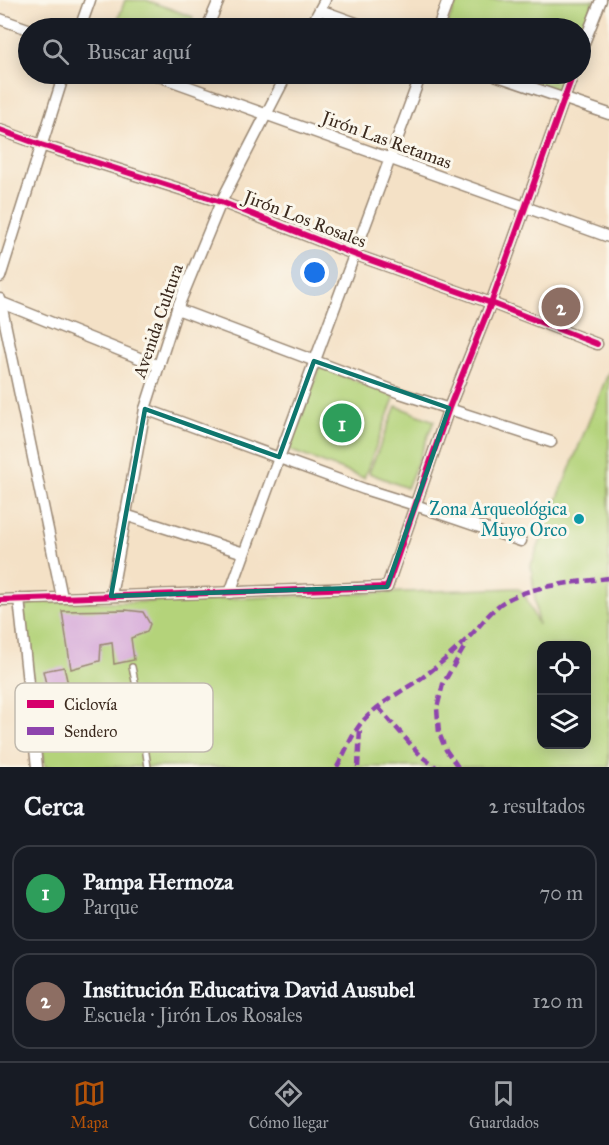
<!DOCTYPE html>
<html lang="es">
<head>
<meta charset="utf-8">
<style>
	body { margin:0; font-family:"IM FELL Great Primer",serif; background:#20242c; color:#f1f3f6 }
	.controls { position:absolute; right:18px; bottom:18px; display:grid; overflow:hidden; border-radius:12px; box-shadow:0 3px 15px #0003 }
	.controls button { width:54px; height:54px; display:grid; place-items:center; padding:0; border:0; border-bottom:2px solid #363941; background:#171b24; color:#f1f3f6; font:30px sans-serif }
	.you { position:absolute; left:315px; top:273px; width:21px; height:21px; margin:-15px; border:4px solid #fff; border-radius:50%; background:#1a73e8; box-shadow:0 0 0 9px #1a73e833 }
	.badge { display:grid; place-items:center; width:39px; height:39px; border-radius:50%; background:#b45309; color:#fff; font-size:20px; font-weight:700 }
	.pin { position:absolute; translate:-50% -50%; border:3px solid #fff; box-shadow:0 2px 6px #0006 }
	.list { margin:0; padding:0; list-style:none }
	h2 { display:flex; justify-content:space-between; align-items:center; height:78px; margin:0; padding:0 24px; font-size:26px }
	h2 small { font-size:20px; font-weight:400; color:#9ea1a6 }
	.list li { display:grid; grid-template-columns:39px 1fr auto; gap:18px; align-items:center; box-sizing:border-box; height:96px; margin:0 12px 12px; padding:0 12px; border:2px solid #363941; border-radius:18px }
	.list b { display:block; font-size:22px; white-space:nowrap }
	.list p { margin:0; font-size:20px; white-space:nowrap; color:#9ea1a6 }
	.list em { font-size:20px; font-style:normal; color:#9ea1a6 }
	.icon { flex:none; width:33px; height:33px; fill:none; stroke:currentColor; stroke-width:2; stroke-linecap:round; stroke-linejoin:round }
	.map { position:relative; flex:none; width:609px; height:767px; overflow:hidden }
	.search { position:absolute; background:#171b24; box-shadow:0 3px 15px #0003; left:18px; right:18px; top:18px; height:66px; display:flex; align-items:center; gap:15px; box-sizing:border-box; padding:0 21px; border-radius:33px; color:#9ea1a6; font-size:22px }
	.sheet { height:294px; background:#171b24 }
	nav { display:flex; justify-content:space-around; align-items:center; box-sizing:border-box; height:84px; border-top:2px solid #363941; background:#171b24; font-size:16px; color:#9ea1a6 }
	nav a { display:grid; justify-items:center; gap:3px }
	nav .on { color:#b45309 }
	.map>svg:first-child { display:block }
	.green { fill:#b4d37a; stroke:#787e4c; stroke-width:1.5; fill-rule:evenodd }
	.building { fill:#d5a8d9 }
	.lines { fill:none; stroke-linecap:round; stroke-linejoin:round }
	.service-casing { stroke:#988672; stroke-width:8 }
	.minor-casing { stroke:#988672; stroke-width:13 }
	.service { stroke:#fff; stroke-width:5 }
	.minor { stroke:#fff; stroke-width:10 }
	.quiet { stroke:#8e44ad; stroke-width:4.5; stroke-dasharray:9 4.5; stroke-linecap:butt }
	.cycleway-casing { stroke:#fbf7ec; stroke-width:10 }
	.cycleway { stroke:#d6006c; stroke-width:6 }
	.marked { fill:none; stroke:#0f766e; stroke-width:4.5; stroke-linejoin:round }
	.culture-dot { fill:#0f9aa8; stroke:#fbf7ec; stroke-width:2 }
	.labels { text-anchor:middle; stroke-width:6; stroke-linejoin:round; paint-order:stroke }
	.street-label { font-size:18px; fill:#3b2a1e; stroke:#fbf7ec }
	.culture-label { font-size:18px; fill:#0d838f; stroke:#fbf7ec; text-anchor:end }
	.key { fill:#fbf7ec; stroke:#c1baae; stroke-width:1.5 }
	.key-label { font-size:16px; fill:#3b2a1e }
</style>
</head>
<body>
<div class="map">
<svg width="609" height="767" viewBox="0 0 609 767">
	<rect width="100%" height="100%" fill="#fbf7ec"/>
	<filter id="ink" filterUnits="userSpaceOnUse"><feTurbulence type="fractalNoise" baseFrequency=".0167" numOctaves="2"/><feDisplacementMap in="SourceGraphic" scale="12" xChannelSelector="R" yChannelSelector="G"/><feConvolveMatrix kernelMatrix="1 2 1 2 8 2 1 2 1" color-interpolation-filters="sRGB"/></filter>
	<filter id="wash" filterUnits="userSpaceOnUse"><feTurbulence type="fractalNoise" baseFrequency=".008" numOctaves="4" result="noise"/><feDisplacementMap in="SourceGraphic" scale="24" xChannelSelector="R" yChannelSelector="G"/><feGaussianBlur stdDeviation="1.35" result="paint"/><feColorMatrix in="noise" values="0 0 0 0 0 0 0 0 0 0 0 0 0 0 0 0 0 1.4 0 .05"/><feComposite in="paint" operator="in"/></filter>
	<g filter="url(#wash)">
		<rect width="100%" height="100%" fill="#f4e1c6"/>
		<g class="green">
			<path d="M125 0H146L193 17 189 28H115Z"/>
			<path d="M457 0H594L581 38 580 28H446Z"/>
			<path d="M505 74H568L561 93Z"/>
			<path d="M320 367 395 396 364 478 289 450Z"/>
			<path d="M609 371V767H45L23 611 31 602H134L517 588 524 593 538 625 531 565ZM542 646H586V744H542Z"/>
			<path d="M396 406 434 421 407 488 369 473Z"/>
		</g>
		<g id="blocks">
			<g class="building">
				<path d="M126 610 143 612 150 624 147 632 131 638 134 660 114 664 112 642 101 644 100 661 71 669 62 611Z"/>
				<path d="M64 667 70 693 49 697 43 671Z"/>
			</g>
		</g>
	</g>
	<g filter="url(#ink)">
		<use href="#blocks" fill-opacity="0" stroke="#988672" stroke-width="1.5"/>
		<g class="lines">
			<defs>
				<path id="service" d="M132 667 137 691 148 767"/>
				<g id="minor">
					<path d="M320 10 370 28"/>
					<path d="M0 19 28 29"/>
					<path d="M80 28 90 0"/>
					<path d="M207 28 219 0"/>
					<path d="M310 28 325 0"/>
					<path d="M438 28 448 0"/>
					<path d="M580 53 601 0"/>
					<path d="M153 74 609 237"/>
					<path d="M492 74 609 114"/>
					<path d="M0 130 41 145 221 202 356 255 491 303 597 344"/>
					<path d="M0 277 64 74"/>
					<path d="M0 299 62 597"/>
					<path d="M0 302 159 366"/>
					<path d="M177 309 400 393 551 442"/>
					<path d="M145 409 364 489 415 505 521 541"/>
					<path d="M125 515 244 553"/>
					<path d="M230 593C292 419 358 247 421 74"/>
					<path d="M111 596 145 409 177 309 221 202 287 74"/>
					<path d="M19 599 37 767"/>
					<path d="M0 600 387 587 449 408 491 303 573 74"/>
				</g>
			</defs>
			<use href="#service" class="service-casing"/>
			<use href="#minor" class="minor-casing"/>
			<use href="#service" class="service"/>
			<use href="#minor" class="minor"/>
			<g class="quiet">
				<path d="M378 707 422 757 436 767"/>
				<path d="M337 767C345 753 351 736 361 723 377 704 403 691 423 677 438 666 455 651 468 638 481 626 491 608 507 600 535 585 578 582 609 578"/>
				<path d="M358 767 360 728"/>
				<path d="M458 767 446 750 439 733 437 708 443 684 466 644"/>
			</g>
			<defs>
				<g id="cycleway">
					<path d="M0 130 41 145 221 202 356 255 491 303 597 344"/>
					<path d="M0 600 387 587 449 408 491 303 573 74"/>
				</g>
			</defs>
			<use href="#cycleway" class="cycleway-casing"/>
			<use href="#cycleway" class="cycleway"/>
		</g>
	</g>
	<path class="marked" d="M314 361 449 408 387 587 111 596 145 409 279 457Z"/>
	<circle class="culture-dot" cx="579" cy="519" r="6"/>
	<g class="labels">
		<g class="street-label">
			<text transform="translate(387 140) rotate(20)" y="6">Jirón Las Retamas</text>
			<text transform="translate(305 219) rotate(21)" y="6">Jirón Los Rosales</text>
			<text transform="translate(158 321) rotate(-71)" y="6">Avenida Cultura</text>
		</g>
		<g class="culture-label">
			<text x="567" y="515">Zona Arqueológica<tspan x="567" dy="21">Muyo Orco</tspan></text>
		</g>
	</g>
	<rect x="15" y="683" width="198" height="69" rx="9" class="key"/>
	<rect x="27" y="700" width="27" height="8" fill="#d6006c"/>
	<rect x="27" y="727" width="27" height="8" fill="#8e44ad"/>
	<g class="key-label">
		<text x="64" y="710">Ciclovía</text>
		<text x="64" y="737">Sendero</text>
	</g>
</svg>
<div class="controls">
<button><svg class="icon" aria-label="locate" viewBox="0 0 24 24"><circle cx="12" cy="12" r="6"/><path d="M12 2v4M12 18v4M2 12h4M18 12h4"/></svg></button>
<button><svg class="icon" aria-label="layers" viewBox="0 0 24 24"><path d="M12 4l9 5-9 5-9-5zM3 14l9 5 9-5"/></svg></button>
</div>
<div class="you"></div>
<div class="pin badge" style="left:342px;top:423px;background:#2e9e5b">1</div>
<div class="pin badge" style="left:561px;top:307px;background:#8d6e63">2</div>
<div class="search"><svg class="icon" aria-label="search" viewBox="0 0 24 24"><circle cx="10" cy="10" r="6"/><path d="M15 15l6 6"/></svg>Buscar aquí</div>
</div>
<section class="sheet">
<h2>Cerca<small>2 resultados</small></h2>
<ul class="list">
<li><span class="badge" style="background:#2e9e5b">1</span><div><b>Pampa Hermoza</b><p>Parque</p></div><em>70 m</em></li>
<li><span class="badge" style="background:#8d6e63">2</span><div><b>Institución Educativa David Ausubel</b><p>Escuela · Jirón Los Rosales</p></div><em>120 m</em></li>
</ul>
</section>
<nav>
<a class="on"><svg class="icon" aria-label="map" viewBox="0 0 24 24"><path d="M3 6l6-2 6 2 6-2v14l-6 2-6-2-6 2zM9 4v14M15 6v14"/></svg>Mapa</a>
<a><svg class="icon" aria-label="directions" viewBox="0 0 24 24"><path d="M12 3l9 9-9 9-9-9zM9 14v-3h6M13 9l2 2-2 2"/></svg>Cómo llegar</a>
<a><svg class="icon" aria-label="saved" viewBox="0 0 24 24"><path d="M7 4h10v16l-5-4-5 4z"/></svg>Guardados</a>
</nav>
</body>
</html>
